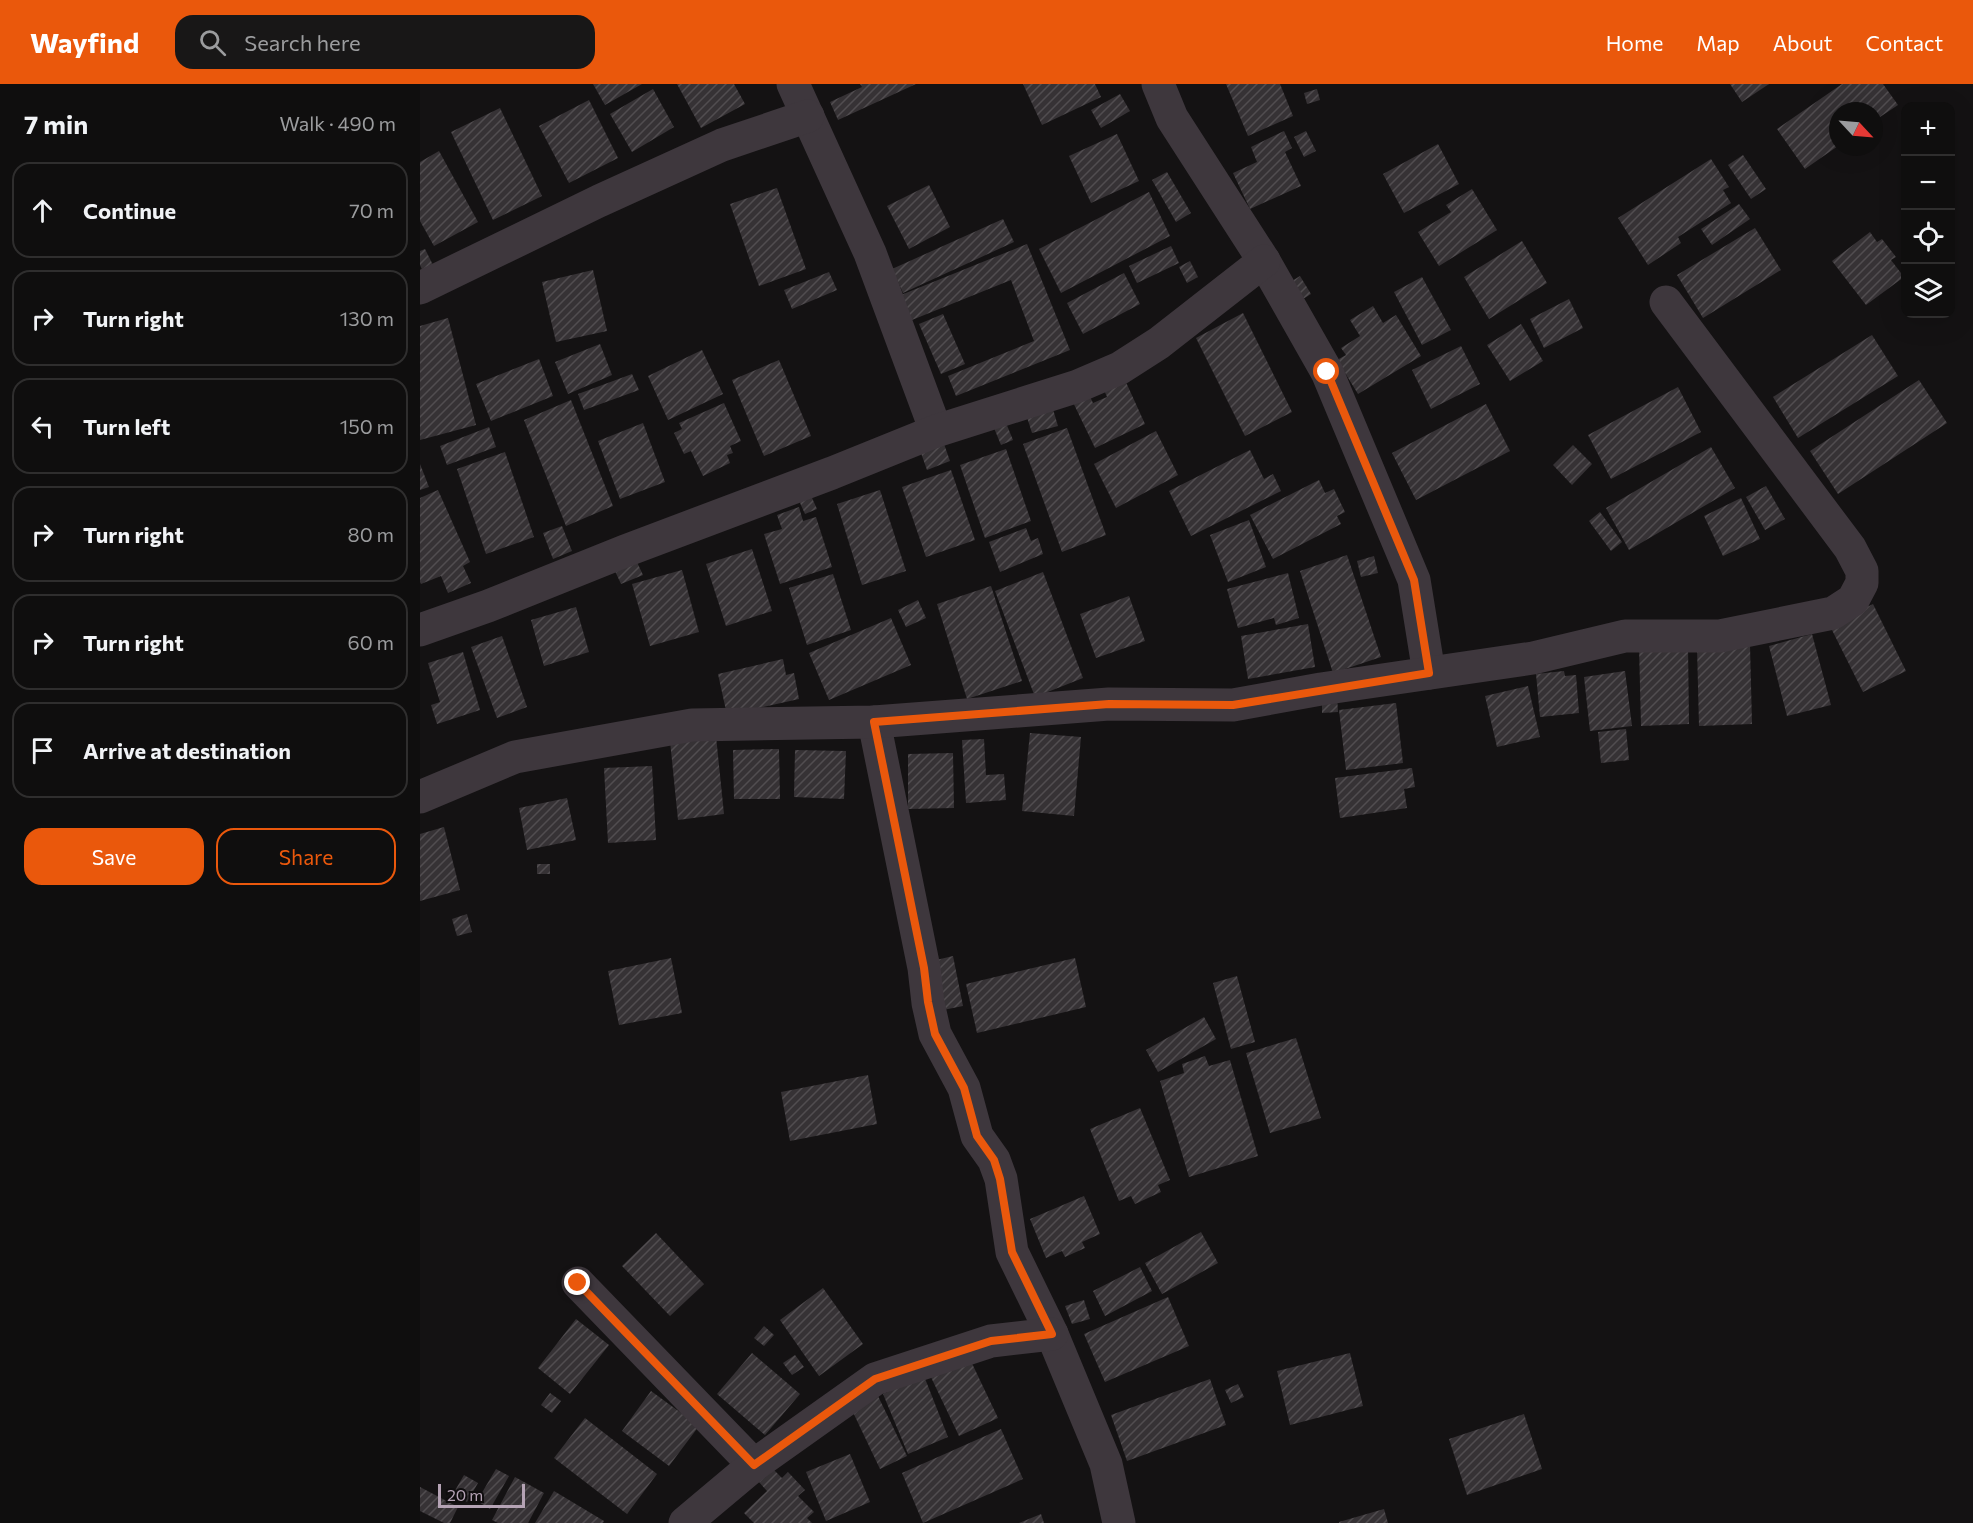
<!DOCTYPE html>
<html lang="en">
<head>
<meta charset="utf-8">
<style>
	body { margin:0; font-family:Commissioner,sans-serif; background:#181717; color:#f1f3f6 }
	.controls { position:absolute; right:18px; top:18px; display:grid; overflow:hidden; border-radius:12px; box-shadow:0 6px 24px #0002 }
	.controls button { width:54px; height:54px; display:grid; place-items:center; padding:0; border:0; border-bottom:2px solid #2f2e2e; background:#0f0e0e; color:#f1f3f6; font:30px sans-serif }
	.compass { position:absolute; left:1409px; top:18px; width:54px; height:54px; border-radius:50%; background:#0f0e0e; box-shadow:0 6px 24px #0002; rotate:116deg }
	.scale { position:absolute; left:18px; bottom:15px; width:87px; box-sizing:border-box; padding-left:6px; border:3px solid #b5a3b5; border-top:0; font-size:16px; line-height:21px; white-space:nowrap; color:#b5a3b5; -webkit-text-stroke:4px #0f0d0e; paint-order:stroke }
	.stop { position:absolute; width:18px; height:18px; margin:-14px; border:4px solid #ea580c; border-radius:50%; background:#fff }
	.stop.end { background:#ea580c; border-color:#fff; box-shadow:0 2px 6px #0008 }
	.list { margin:0; padding:0; list-style:none }
	h2 { display:flex; justify-content:space-between; align-items:center; height:78px; margin:0; padding:0 24px; font-size:26px }
	h2 small { font-size:20px; font-weight:400; color:#9b9c9e }
	.list li { display:grid; grid-template-columns:39px 1fr auto; gap:18px; align-items:center; box-sizing:border-box; height:96px; margin:0 12px 12px; padding:0 12px; border:2px solid #2f2e2e; border-radius:18px }
	.list b { display:block; font-size:22px; white-space:nowrap }
	.list em { font-size:20px; font-style:normal; color:#9b9c9e }
	.actions { display:flex; gap:12px; padding:18px 24px }
	.actions a { flex:1; padding:14px 0; border:2px solid #ea580c; border-radius:18px; text-align:center; font-size:21px; color:#ea580c }
	.actions .main { background:#ea580c; color:#fff }
	.icon { flex:none; width:33px; height:33px; fill:none; stroke:currentColor; stroke-width:2; stroke-linecap:round; stroke-linejoin:round }
	.map { position:relative; flex:none; width:1553px; height:1439px; overflow:hidden }
	header { display:flex; align-items:center; gap:36px; box-sizing:border-box; height:84px; padding:0 30px; background:#ea580c; color:#fff }
	header strong { font-size:28px }
	nav { display:flex; gap:33px; margin-inline-start:auto; font-size:21px }
	.search { width:420px; height:54px; background:#181717; display:flex; align-items:center; gap:15px; box-sizing:border-box; padding:0 21px; border-radius:18px; color:#9b9c9e; font-size:22px }
	main { display:flex }
	aside { flex:1; background:#0f0e0e }
	.map>svg:first-child { display:block }
	.building { fill:url(#building-hatch) }
	.lines { fill:none; stroke-linecap:round; stroke-linejoin:round }
	.minor { stroke:#3e373d; stroke-width:33 }
	.route { stroke:#ea580c; stroke-width:8 }
</style>
</head>
<body>
<header>
<strong>Wayfind</strong>
<div class="search"><svg class="icon" aria-label="search" viewBox="0 0 24 24"><circle cx="10" cy="10" r="6"/><path d="M15 15l6 6"/></svg>Search here</div>
<nav><a>Home</a><a>Map</a><a>About</a><a>Contact</a></nav>
</header>
<main>
<aside>
<h2>7 min<small>Walk · 490 m</small></h2>
<ul class="list">
<li><svg class="icon" aria-label="ahead" viewBox="0 0 24 24"><path d="M12 20V5M6 11l6-6 6 6"/></svg><div><b>Continue</b></div><em>70 m</em></li>
<li><svg class="icon" aria-label="right" viewBox="0 0 24 24"><path d="M7 20v-9h11M14 6l5 5-5 5"/></svg><div><b>Turn right</b></div><em>130 m</em></li>
<li><svg class="icon" aria-label="left" viewBox="0 0 24 24"><path d="M17 20v-9H6M10 6l-5 5 5 5"/></svg><div><b>Turn left</b></div><em>150 m</em></li>
<li><svg class="icon" aria-label="right" viewBox="0 0 24 24"><path d="M7 20v-9h11M14 6l5 5-5 5"/></svg><div><b>Turn right</b></div><em>80 m</em></li>
<li><svg class="icon" aria-label="right" viewBox="0 0 24 24"><path d="M7 20v-9h11M14 6l5 5-5 5"/></svg><div><b>Turn right</b></div><em>60 m</em></li>
<li><svg class="icon" aria-label="arrive" viewBox="0 0 24 24"><path d="M6 21V4h12l-3 4 3 4H6"/></svg><div><b>Arrive at destination</b></div></li>
</ul>
<div class="actions"><a class="main">Save</a><a>Share</a></div>
</aside>
<div class="map">
<svg width="1553" height="1439" viewBox="0 0 1553 1439">
	<defs>
		<pattern id="building-hatch" width="6" height="6" patternUnits="userSpaceOnUse" patternTransform="scale(1.5)"><rect width="6" height="6" fill="#363235"/><path d="M-1 1l2-2M0 6l6-6M5 7l2-2" fill="none" stroke="#514d50"/></pattern>
	</defs>
	<rect width="100%" height="100%" fill="#141213"/>
	<g class="building">
		<path d="M173 0H222L185 21Z"/>
		<path d="M257 0H314L325 20 281 44Z"/>
		<path d="M440 0H496L418 36 410 18 442 3Z"/>
		<path d="M603 0H675L681 13 622 41Z"/>
		<path d="M806 0H860L873 32 828 52Z"/>
		<path d="M1310 0H1349L1322 18Z"/>
		<path d="M1422 0H1463L1478 21 1454 37V27H1418V62L1385 85 1357 45Z"/>
		<path d="M233 5 254 43 212 68 190 30Z"/>
		<path d="M897 5 900 16 887 20 884 9Z"/>
		<path d="M700 10 710 27 681 44 671 26Z"/>
		<path d="M169 16 198 74 149 99 119 42Z"/>
		<path d="M80 24 122 112 73 136 31 48Z"/>
		<path d="M864 47 872 64 865 68 881 102 830 125 813 89 837 78 831 63Z"/>
		<path d="M886 47 896 67 884 73 874 53Z"/>
		<path d="M697 50 719 97 671 119 649 72Z"/>
		<path d="M1018 60 1039 100 984 129 963 90Z"/>
		<path d="M19 67 58 138 14 162 0 137V78Z"/>
		<path d="M1323 71 1346 105 1331 115 1308 81Z"/>
		<path d="M1291 75 1309 103 1303 106 1311 119 1258 153 1261 159 1228 181 1198 134Z"/>
		<path d="M747 88 771 129 756 138 732 96Z"/>
		<path d="M509 101 530 143 489 165 467 122Z"/>
		<path d="M357 104 386 185 339 202 310 120Z"/>
		<path d="M1052 105 1077 146 1019 182 998 148 1031 128 1026 121Z"/>
		<path d="M729 108 750 152 641 209 619 165Z"/>
		<path d="M1319 120 1330 135 1292 161 1281 145Z"/>
		<path d="M583 135 594 158 483 209 472 185Z"/>
		<path d="M1335 144 1361 186 1283 234 1257 191Z"/>
		<path d="M1450 148 1457 158 1462 155 1476 173 1471 176 1484 193 1446 221 1412 177Z"/>
		<path d="M1102 157 1127 199 1069 235 1044 193Z"/>
		<path d="M607 160 650 266 536 312 528 292 614 257 591 196 487 238 476 213Z"/>
		<path d="M751 162 759 179 717 199 709 182Z"/>
		<path d="M5 165 15 185 4 190 0 181V167Z"/>
		<path d="M770 177 778 193 767 199 759 183Z"/>
		<path d="M173 186 187 247 136 258 122 198Z"/>
		<path d="M409 188 417 206 372 225 364 206Z"/>
		<path d="M704 189 720 220 663 250 647 219Z"/>
		<path d="M880 192 891 210 875 220 864 202Z"/>
		<path d="M1002 193 1031 246 1002 261 974 208Z"/>
		<path d="M1149 215 1163 244 1124 264 1110 235Z"/>
		<path d="M953 222 963 239 976 231 1001 272 938 310 917 276 926 271 921 264 940 252 930 236Z"/>
		<path d="M823 229 872 328 825 352 776 254Z"/>
		<path d="M523 230 545 280 521 290 499 240Z"/>
		<path d="M28 234 56 341 0 356V242Z"/>
		<path d="M1101 240 1123 277 1090 297 1067 261Z"/>
		<path d="M1452 251 1478 292 1378 354 1353 313Z"/>
		<path d="M180 260 192 291 148 310 135 278Z"/>
		<path d="M1041 262 1060 300 1011 325 992 286Z"/>
		<path d="M282 266 303 310 248 336 228 292Z"/>
		<path d="M119 275 133 312 71 337 56 300Z"/>
		<path d="M359 276 391 352 344 372 312 296Z"/>
		<path d="M212 290 219 306 164 326 158 310Z"/>
		<path d="M705 296 725 340 675 364 649 310 665 302 673 319 687 313 684 306Z"/>
		<path d="M1499 296 1527 339 1418 410 1390 367Z"/>
		<path d="M1258 303 1281 348 1191 395 1168 351Z"/>
		<path d="M151 316 193 422 146 442 104 336Z"/>
		<path d="M304 319 321 357 310 362 313 369 307 371 310 379 283 392 271 367 264 370 254 349 262 345 259 339Z"/>
		<path d="M1066 320 1090 367 996 416 972 369Z"/>
		<path d="M632 322 638 342 612 349 606 330Z"/>
		<path d="M223 339 245 398 200 415 178 357Z"/>
		<path d="M586 339 593 356 581 361 574 344Z"/>
		<path d="M69 343 76 363 27 381 20 362Z"/>
		<path d="M647 344 686 451 642 468 603 360Z"/>
		<path d="M736 347 758 391 696 424 674 380Z"/>
		<path d="M524 360 530 377 507 386 501 369Z"/>
		<path d="M1153 361 1172 380 1152 401 1133 381Z"/>
		<path d="M1291 363 1315 404 1209 466 1186 424Z"/>
		<path d="M586 365 611 437 565 454 540 381Z"/>
		<path d="M830 366 844 395 853 390 861 407 771 452 749 407Z"/>
		<path d="M85 368 114 453 66 470 37 385Z"/>
		<path d="M0 380 9 403 0 406Z"/>
		<path d="M531 386 555 456 506 473 482 403Z"/>
		<path d="M899 396 905 409 914 405 925 428 917 432 921 440 853 475 830 431Z"/>
		<path d="M1346 402 1365 435 1345 446 1326 413Z"/>
		<path d="M388 405 397 425 385 430 376 410Z"/>
		<path d="M18 406 50 478 43 482 51 499 28 509 21 492 1 500 0 498V414Z"/>
		<path d="M460 406 486 487 442 501 417 420Z"/>
		<path d="M1321 414 1340 455 1303 472 1284 432Z"/>
		<path d="M379 423 383 437 396 433 412 483 360 500 344 450 362 445 357 431Z"/>
		<path d="M1180 428 1202 458 1191 467 1169 437Z"/>
		<path d="M829 436 846 483 808 498 790 451Z"/>
		<path d="M142 442 152 467 133 475 123 449Z"/>
		<path d="M606 444 611 457 618 454 623 470 580 488 569 458Z"/>
		<path d="M332 465 352 527 306 542 286 480Z"/>
		<path d="M927 471 961 573 913 589 880 487Z"/>
		<path d="M954 472 958 489 941 493 937 477Z"/>
		<path d="M216 476 223 491 201 500 194 485Z"/>
		<path d="M262 486 279 548 230 562 212 500Z"/>
		<path d="M623 488 663 594 615 613 575 507Z"/>
		<path d="M868 489 879 534 856 541 854 534 818 544 807 505Z"/>
		<path d="M413 490 431 546 387 561 369 504Z"/>
		<path d="M571 502 602 597 547 615 517 520Z"/>
		<path d="M709 512 725 557 676 574 660 530Z"/>
		<path d="M498 516 506 534 486 543 478 526Z"/>
		<path d="M1453 520 1486 587 1443 608 1410 542Z"/>
		<path d="M156 523 169 568 124 582 111 536Z"/>
		<path d="M471 534 491 581 409 616 389 569Z"/>
		<path d="M888 540 895 583 828 595 821 552Z"/>
		<path d="M1392 550 1411 621 1367 632 1349 562Z"/>
		<path d="M82 552 107 623 77 634 51 563Z"/>
		<path d="M1268 561 1269 640 1221 642 1219 563Z"/>
		<path d="M1330 561 1332 640 1279 642 1277 563Z"/>
		<path d="M43 568 60 626 17 640 11 621 20 618 8 579Z"/>
		<path d="M363 575 366 591 374 589 379 615 307 631 298 590Z"/>
		<path d="M1144 587 1145 592 1156 591 1159 629 1120 633 1116 590Z"/>
		<path d="M1205 587 1212 642 1170 647 1164 593Z"/>
		<path d="M1108 602 1120 653 1077 663 1065 612Z"/>
		<path d="M917 611 918 628 902 629V612Z"/>
		<path d="M976 619 983 679 926 686 919 626Z"/>
		<path d="M1206 645 1209 676 1181 679 1178 648Z"/>
		<path d="M610 649 661 653 654 732 602 727Z"/>
		<path d="M296 652 304 730 258 736 250 657Z"/>
		<path d="M564 655 566 691 584 690 586 716 546 719 542 656Z"/>
		<path d="M359 665 360 715H314L313 666Z"/>
		<path d="M375 666 426 667 424 715 374 713Z"/>
		<path d="M533 669 534 724 488 725V670Z"/>
		<path d="M232 682 236 756 188 759 184 684Z"/>
		<path d="M992 684 995 703 984 705 987 724 920 734 915 694Z"/>
		<path d="M147 714 156 756 107 766 99 724Z"/>
		<path d="M24 743 40 806 0 817V750Z"/>
		<rect x="117" y="780" width="13" height="10"/>
		<path d="M47 830 52 848 37 852 32 835Z"/>
		<path d="M533 872 543 922 523 926 512 877Z"/>
		<path d="M251 874 262 929 199 941 188 887Z"/>
		<path d="M655 874 666 923 557 949 546 900Z"/>
		<path d="M817 892 835 958 811 965 793 899Z"/>
		<path d="M784 933 796 955 738 988 726 966Z"/>
		<path d="M876 954 901 1034 850 1049 826 969Z"/>
		<path d="M785 972 789 982 810 976 838 1072 769 1093 740 997 764 989 762 980Z"/>
		<path d="M448 991 457 1040 370 1057 361 1008Z"/>
		<path d="M720 1024 750 1096 738 1101 741 1108 715 1120 711 1112 699 1117 670 1045Z"/>
		<path d="M664 1112 680 1150 662 1158 665 1164 645 1173 642 1167 626 1174 610 1135Z"/>
		<path d="M781 1148 798 1179 742 1210 725 1179Z"/>
		<path d="M236 1149 284 1200 250 1232 202 1182Z"/>
		<path d="M720 1183 732 1207 685 1232 673 1207Z"/>
		<path d="M403 1204 443 1260 399 1292 360 1236Z"/>
		<path d="M748 1213 769 1262 685 1298 664 1250Z"/>
		<path d="M664 1216 670 1235 652 1240 645 1222Z"/>
		<path d="M156 1235 189 1261 150 1310 118 1284Z"/>
		<path d="M344 1242 354 1251 344 1262 334 1254Z"/>
		<path d="M332 1269 380 1310 345 1351 297 1310Z"/>
		<path d="M930 1269 943 1322 870 1341 857 1287Z"/>
		<path d="M375 1271 384 1283 372 1291 363 1279Z"/>
		<path d="M548 1271 578 1334 539 1352 509 1289Z"/>
		<path d="M504 1292 528 1353 488 1370 463 1310Z"/>
		<path d="M790 1295 806 1341 707 1377 691 1331Z"/>
		<path d="M818 1300 824 1313 811 1319 805 1306Z"/>
		<path d="M231 1307 279 1342 249 1382 202 1347Z"/>
		<path d="M130 1309 141 1317 132 1329 121 1321Z"/>
		<path d="M457 1310 487 1372 460 1385 430 1322Z"/>
		<path d="M1104 1330 1122 1385 1047 1411 1029 1355Z"/>
		<path d="M165 1334 237 1390 207 1430 134 1374Z"/>
		<path d="M581 1345 603 1395 503 1439 482 1389Z"/>
		<path d="M430 1370 450 1418 406 1437 386 1388Z"/>
		<path d="M76 1385 89 1392 70 1425 57 1417Z"/>
		<path d="M353 1385 362 1394 368 1388 385 1406 378 1412 394 1428 387 1434 392 1439H334L324 1429 347 1407 339 1398Z"/>
		<path d="M44 1391 58 1399 47 1418 33 1410Z"/>
		<path d="M95 1393 124 1409 108 1439H78L72 1436Z"/>
		<path d="M0 1403 38 1423 30 1439H24L0 1427Z"/>
		<path d="M134 1407 184 1437 183 1439H115Z"/>
		<path d="M964 1425 968 1439H919V1438Z"/>
		<path d="M621 1430 624 1439H599Z"/>
	</g>
	<g class="lines">
		<g class="minor">
			<path d="M373 0 450 169 516 347"/>
			<path d="M738 0 752 34 844 177 907 288 994 496 1009 589"/>
			<path d="M0 204 179 117 302 61 388 32"/>
			<path d="M0 546 68 522 205 467 412 389 516 347 658 302 700 284 739 259 844 177"/>
			<path d="M454 638 504 884 508 919 515 950 544 1004 557 1052 574 1076 581 1095 592 1168 632 1250 686 1380 699 1439"/>
			<path d="M0 713 95 673 272 641 454 638 689 620 813 621 901 605 1113 574 1205 552H1300L1413 529 1433 516 1442 499V487L1430 464 1246 218"/>
			<path d="M158 1199 334 1381"/>
			<path d="M265 1439 334 1381 455 1295 571 1257 632 1250"/>
		</g>
	</g>
	<g class="lines">
		<path class="route" d="M158 1199 334 1381 455 1295 571 1257 632 1250 592 1168 580 1095 574 1076 557 1052 544 1004 515 950 508 918 504 884 454 638 689 620 813 621 1009 589 994 496 907 288"/>
	</g>
</svg>
<div class="controls">
<button>+</button>
<button>−</button>
<button><svg class="icon" aria-label="locate" viewBox="0 0 24 24"><circle cx="12" cy="12" r="6"/><path d="M12 2v4M12 18v4M2 12h4M18 12h4"/></svg></button>
<button><svg class="icon" aria-label="layers" viewBox="0 0 24 24"><path d="M12 4l9 5-9 5-9-5zM3 14l9 5 9-5"/></svg></button>
</div>
<svg class="compass" viewBox="-18 -18 36 36"><path d="M0-13l5 13h-10z" fill="#e53935"/><path d="M0 13l5-13h-10z" fill="#9b9c9e"/></svg>
<div class="scale">20 m</div>
<div class="stop" style="left:907px;top:288px"></div>
<div class="stop end" style="left:158px;top:1199px"></div>
</div>
</main>
</body>
</html>
